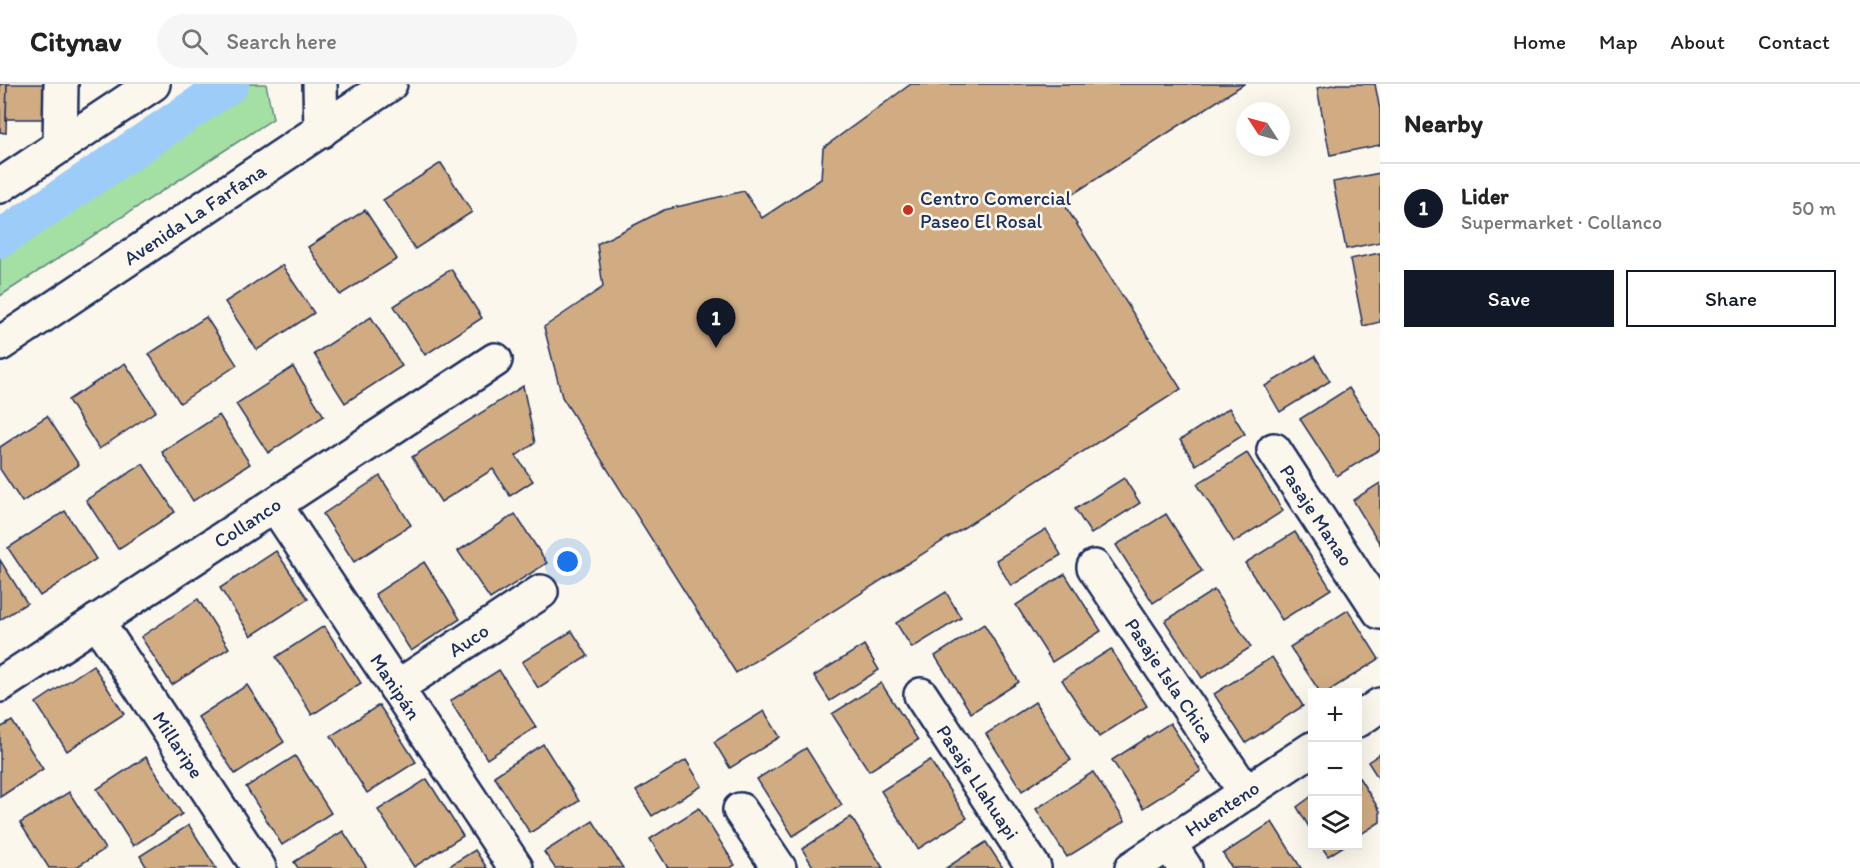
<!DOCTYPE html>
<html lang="en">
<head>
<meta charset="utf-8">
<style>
	body { margin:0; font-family:Itim,sans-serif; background:#f6f6f6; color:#222 }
	.controls { position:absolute; right:18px; bottom:18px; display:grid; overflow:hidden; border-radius:0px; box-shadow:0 6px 24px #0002 }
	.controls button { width:54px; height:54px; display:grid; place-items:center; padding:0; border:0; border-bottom:2px solid #e0e0e0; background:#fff; color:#222; font:30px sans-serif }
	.compass { position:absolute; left:1236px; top:18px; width:54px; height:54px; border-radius:50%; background:#fff; box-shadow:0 6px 24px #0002; rotate:306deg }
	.you { position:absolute; left:568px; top:478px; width:21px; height:21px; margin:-15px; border:4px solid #fff; border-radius:50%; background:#1a73e8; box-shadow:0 0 0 9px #1a73e833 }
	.badge { display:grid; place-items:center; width:39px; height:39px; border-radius:50%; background:#111827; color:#fff; font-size:20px; font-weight:700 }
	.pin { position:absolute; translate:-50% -50px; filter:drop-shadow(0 2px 3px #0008) }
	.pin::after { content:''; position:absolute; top:32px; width:21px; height:18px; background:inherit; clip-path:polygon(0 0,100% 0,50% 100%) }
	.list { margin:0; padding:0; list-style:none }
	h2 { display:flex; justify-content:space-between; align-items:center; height:78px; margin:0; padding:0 24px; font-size:26px }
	h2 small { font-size:20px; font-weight:400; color:#767676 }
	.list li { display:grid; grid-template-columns:39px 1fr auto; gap:18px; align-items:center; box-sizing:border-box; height:90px; padding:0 24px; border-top:2px solid #e0e0e0 }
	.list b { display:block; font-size:22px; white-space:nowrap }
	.list p { margin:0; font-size:20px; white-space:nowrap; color:#767676 }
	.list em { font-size:20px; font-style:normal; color:#767676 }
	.actions { display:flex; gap:12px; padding:18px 24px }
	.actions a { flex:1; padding:14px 0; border:2px solid #111827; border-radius:0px; text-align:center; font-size:21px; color:#111827 }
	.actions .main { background:#111827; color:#fff }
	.icon { flex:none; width:33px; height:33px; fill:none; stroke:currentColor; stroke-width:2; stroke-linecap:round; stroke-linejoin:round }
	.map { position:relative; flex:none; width:1380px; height:784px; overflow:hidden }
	header { display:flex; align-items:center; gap:36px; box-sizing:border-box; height:84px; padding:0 30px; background:#fff; border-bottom:2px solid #e0e0e0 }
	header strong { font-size:28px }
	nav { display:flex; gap:33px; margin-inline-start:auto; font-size:21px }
	.search { width:420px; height:54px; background:#f6f6f6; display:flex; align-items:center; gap:15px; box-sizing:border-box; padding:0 21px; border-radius:33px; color:#767676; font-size:22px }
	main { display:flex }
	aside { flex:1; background:#fff }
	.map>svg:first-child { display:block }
	.green { fill:#a4dfa4; stroke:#608781; stroke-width:1.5 }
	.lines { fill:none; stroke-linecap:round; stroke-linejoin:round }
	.canal { stroke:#9eccf9; stroke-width:38 }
	.building { fill:#d1ac83; stroke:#1b2f5e; stroke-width:1.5 }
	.minor-casing { stroke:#1b2f5e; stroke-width:38 }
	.minor { stroke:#fbf7ec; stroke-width:33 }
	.poi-dot { fill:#c8321e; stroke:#fbf7ec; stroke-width:2 }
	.labels { text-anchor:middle; stroke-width:5; stroke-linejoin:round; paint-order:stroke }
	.poi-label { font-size:20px; fill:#1b2f5e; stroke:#fbf7ec; text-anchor:start }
	.street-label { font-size:20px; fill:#1b2f5e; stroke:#fbf7ec }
</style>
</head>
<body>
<header>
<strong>Citynav</strong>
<div class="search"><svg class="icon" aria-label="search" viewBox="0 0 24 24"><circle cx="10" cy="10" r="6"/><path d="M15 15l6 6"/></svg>Search here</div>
<nav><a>Home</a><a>Map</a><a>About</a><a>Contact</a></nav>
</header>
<main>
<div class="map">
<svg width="1380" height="784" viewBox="0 0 1380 784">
	<rect width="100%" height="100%" fill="#fbf7ec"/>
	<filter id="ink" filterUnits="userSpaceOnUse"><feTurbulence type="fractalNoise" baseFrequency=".0167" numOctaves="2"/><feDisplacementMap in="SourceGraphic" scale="12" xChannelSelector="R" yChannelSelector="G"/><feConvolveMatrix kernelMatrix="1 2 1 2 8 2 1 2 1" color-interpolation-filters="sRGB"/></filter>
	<g filter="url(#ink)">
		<path class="green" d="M218 0H266L273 35 0 212V142Z"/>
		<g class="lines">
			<path class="canal" d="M0 155 230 0"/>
		</g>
		<g class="building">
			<path d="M0 0H7L6 49 0 48Z"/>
			<path d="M7 0H54V35H6Z"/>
			<path d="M911 0H1244L1062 117 1181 305 736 589 562 313 544 243 603 203 597 160 664 126 744 107 762 134 821 95 823 64Z"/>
			<path d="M1338 0H1375L1380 26V61L1330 71 1317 4Z"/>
			<path d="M441 79 472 128 415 165 383 116Z"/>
			<path d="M1380 89V158L1346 165 1333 98Z"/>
			<path d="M365 126 397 175 340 211 308 163Z"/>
			<path d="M1380 169V238L1363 242 1350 175Z"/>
			<path d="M282 181 314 229 257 266 225 218Z"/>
			<path d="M451 185 482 234 425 271 394 222Z"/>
			<path d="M206 233 237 281 180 319 149 270Z"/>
			<path d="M371 233 402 282 345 319 314 270Z"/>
			<path d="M1315 272 1330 297 1280 328 1265 302Z"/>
			<path d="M125 279 156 327 99 365 68 316Z"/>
			<path d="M293 283 324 332 268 369 236 320Z"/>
			<path d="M523 302 535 359 516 372 533 397 510 412 493 385 441 418 412 373Z"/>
			<path d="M1349 304 1380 352V365L1337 392 1300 335Z"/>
			<path d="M1229 324 1245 350 1196 381 1180 356Z"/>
			<path d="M219 331 250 380 193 417 162 368Z"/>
			<path d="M47 332 79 381 22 418 0 385V363Z"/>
			<path d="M1247 369 1283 427 1234 458 1197 400Z"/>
			<path d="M143 380 175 428 118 465 86 416Z"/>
			<path d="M380 392 411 441 354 478 323 430Z"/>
			<path d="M1124 394 1140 419 1091 450 1075 425Z"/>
			<path d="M1380 399V460L1353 416Z"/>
			<path d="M65 427 96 475 40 512 8 464Z"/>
			<path d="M515 430 547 479 490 515 458 467Z"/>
			<path d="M1166 430 1202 487 1153 519 1116 461Z"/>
			<path d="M1046 445 1061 471 1011 502 996 476Z"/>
			<path d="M1295 448 1331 505 1282 536 1245 479Z"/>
			<path d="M276 467 308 515 251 552 220 504Z"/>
			<path d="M0 476 27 519 0 536Z"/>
			<path d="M424 478 460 535 411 567 375 510Z"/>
			<path d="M1065 490 1101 547 1052 578 1016 521Z"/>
			<path d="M1214 506 1251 563 1202 594 1165 537Z"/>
			<path d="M946 508 961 534 912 564 896 539Z"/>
			<path d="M198 515 229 564 172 601 141 553Z"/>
			<path d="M1348 526 1379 575 1327 608H1320L1290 563Z"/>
			<path d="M984 540 1019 598 971 629 935 572Z"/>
			<path d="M324 542 361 599 312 631 276 573Z"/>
			<path d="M572 547 588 572 538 604 522 578Z"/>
			<path d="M864 561 879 586 830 617 814 592Z"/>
			<path d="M1111 565 1147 622 1099 653 1062 596Z"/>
			<path d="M1272 573 1303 622 1246 659 1214 610Z"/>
			<path d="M93 581 124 630 67 667 36 619Z"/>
			<path d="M499 586 536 643 487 675 450 617Z"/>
			<path d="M881 599 918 656 869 687 832 630Z"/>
			<path d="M247 601 284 658 235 690 198 633Z"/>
			<path d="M1035 618 1071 676 1022 707 986 650Z"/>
			<path d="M379 621 416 678 367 709 331 652Z"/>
			<path d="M764 627 780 653 730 684 714 658Z"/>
			<path d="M12 637 43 685 0 713V644Z"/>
			<path d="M1170 639 1201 687 1143 724 1112 676Z"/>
			<path d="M543 660 579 717 530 749 494 692Z"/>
			<path d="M806 664 842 721 793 752 757 695Z"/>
			<path d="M1380 670V697L1368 678Z"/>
			<path d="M295 672 331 729 282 761 246 703Z"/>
			<path d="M146 673 182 730 133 762 97 705Z"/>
			<path d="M686 676 702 702 652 732 636 707Z"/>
			<path d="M930 676 967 734 918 765 881 707Z"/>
			<path d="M1093 688 1125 737 1067 773 1036 725Z"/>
			<path d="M1358 692 1380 727V738L1358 752Z"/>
			<path d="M427 695 463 752 414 783 378 726Z"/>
			<path d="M69 708 105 765 75 784H49L20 739Z"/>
			<path d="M1312 712V748L1297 723Z"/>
			<path d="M699 724 735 781 730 784H668L650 755Z"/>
			<path d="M851 733 883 784H814L802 765Z"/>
			<path d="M593 737 623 784H555L544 768Z"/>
			<path d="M1272 738 1301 784H1232L1223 770Z"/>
			<path d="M189 741 216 784H147L140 772Z"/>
			<path d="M343 747 367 784H298L294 778Z"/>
			<path d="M986 758 1003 784H946Z"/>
			<path d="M1321 762H1344L1328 772Z"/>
			<path d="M475 766 487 784H446Z"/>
		</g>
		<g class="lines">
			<defs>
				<g id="minor">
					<path d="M320 0 321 47"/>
					<path d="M60 62 61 0"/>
					<path d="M0 102 153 0"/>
					<path id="s1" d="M0 260 390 0"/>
					<path id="s2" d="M1274 366 1380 528"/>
					<path id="s3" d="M275 421 516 784"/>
					<path id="s4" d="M1094 483 1246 709"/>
					<path id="s5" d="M97 537 259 784"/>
					<path id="s6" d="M0 601 495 276"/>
					<path id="s7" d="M396 604 541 508"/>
					<path id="s8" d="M921 611 1034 784"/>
					<path d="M1358 636 1380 621"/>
					<path d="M740 726 779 784"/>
					<path d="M1169 760 1185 784"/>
					<path id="s9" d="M1132 784 1312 665"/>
				</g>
			</defs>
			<use href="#minor" class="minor-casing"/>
			<use href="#minor" class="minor"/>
		</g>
	</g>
	<circle class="poi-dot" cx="908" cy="126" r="6"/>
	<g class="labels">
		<g class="poi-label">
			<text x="920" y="121">Centro Comercial<tspan x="920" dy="23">Paseo El Rosal</tspan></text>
		</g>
		<g class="street-label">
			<text dy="7" stroke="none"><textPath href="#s1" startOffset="234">Avenida La Farfana</textPath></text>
			<text dy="7" stroke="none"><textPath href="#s2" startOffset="78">Pasaje Manao</textPath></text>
			<text dy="7" stroke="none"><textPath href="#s6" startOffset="296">Collanco</textPath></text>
			<text dy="7" stroke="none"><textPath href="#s7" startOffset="87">Auco</textPath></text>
			<text dy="7" stroke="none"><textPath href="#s4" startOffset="136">Pasaje Isla Chica</textPath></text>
			<text dy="7" stroke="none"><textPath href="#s3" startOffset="218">Manipán</textPath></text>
			<text dy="7" stroke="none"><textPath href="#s5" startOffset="148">Millaripe</textPath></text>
			<text dy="7" stroke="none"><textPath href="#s8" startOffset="104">Pasaje Llahuapi</textPath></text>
			<text dy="7" stroke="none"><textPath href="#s9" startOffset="108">Huenteno</textPath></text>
		</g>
	</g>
</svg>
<div class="controls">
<button>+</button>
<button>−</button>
<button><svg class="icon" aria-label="layers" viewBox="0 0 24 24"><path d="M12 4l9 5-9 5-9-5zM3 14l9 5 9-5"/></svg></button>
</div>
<svg class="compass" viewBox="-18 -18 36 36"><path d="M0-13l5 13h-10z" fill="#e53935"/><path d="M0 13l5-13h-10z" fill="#767676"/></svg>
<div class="you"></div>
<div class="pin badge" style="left:716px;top:264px">1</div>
</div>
<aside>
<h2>Nearby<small></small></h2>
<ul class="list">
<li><span class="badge">1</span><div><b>Lider</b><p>Supermarket · Collanco</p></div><em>50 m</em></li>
</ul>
<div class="actions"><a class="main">Save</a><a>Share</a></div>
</aside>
</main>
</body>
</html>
